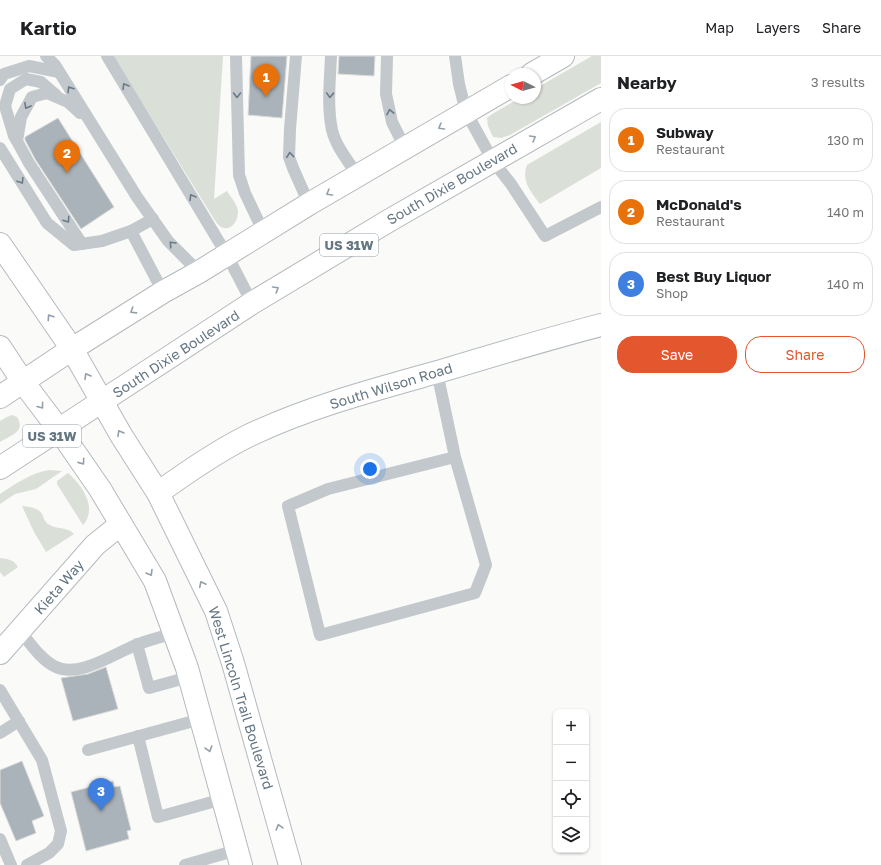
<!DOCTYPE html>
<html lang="en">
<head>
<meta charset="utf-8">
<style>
	body { margin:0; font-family:"Golos Text",sans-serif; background:#f6f6f6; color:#202124 }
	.controls { position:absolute; right:12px; bottom:12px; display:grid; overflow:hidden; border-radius:8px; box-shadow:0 1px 3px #0004 }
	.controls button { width:36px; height:36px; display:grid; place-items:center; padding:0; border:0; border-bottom:1px solid #e0e0e0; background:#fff; color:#202124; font:20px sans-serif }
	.compass { position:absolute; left:505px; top:12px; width:36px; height:36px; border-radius:50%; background:#fff; box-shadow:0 1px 3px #0004; rotate:276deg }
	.you { position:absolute; left:370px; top:413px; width:14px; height:14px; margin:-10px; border:3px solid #fff; border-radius:50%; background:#1a73e8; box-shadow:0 0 0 6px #1a73e833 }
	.badge { display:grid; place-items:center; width:26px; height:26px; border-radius:50%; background:#e4572e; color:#fff; font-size:13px; font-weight:700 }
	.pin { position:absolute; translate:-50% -33px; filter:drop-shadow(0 1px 2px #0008) }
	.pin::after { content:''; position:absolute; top:21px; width:14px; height:12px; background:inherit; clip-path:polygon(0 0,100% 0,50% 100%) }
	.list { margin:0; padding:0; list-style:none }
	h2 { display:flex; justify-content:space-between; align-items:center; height:52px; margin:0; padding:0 16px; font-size:17px }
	h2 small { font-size:13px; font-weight:400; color:#757577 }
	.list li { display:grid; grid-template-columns:26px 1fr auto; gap:12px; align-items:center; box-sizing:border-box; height:64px; margin:0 8px 8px; padding:0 8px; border:1px solid #e0e0e0; border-radius:16px }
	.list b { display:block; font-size:15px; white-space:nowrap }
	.list p { margin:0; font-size:13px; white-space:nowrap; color:#757577 }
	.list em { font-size:13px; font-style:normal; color:#757577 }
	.actions { display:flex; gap:8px; padding:12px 16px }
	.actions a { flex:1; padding:9px 0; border:1px solid #e4572e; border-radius:16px; text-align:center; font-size:14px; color:#e4572e }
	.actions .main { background:#e4572e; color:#fff }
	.icon { flex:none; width:22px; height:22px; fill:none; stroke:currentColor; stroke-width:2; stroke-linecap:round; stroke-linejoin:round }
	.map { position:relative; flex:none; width:601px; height:809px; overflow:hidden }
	header { display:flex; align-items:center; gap:24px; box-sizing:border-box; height:56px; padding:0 20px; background:#fff; border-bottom:1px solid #e0e0e0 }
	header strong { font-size:19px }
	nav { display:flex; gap:22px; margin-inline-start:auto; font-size:14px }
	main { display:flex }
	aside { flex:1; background:#fff }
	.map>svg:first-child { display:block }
	.green { fill:#dadfd7 }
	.building { fill:#aab3b9; stroke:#dcdcda }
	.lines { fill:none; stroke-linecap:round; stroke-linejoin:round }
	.secondary-casing { stroke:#b3babf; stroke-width:24 }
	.highway-casing { stroke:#b4b9bd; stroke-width:24 }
	.lane { stroke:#c3c8cc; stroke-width:12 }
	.secondary { stroke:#fff; stroke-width:22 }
	.highway { stroke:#fff; stroke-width:22 }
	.oneway { stroke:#6a7a87 }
	.oneway2 { stroke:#939fa8 }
	.labels { text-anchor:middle; stroke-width:4; stroke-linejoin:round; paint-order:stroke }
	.shield { fill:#fff; stroke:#939fa8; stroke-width:1 }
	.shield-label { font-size:13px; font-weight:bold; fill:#657683 }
	.street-label { font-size:14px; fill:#657683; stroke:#fff }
</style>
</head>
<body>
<header>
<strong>Kartio</strong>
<nav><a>Map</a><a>Layers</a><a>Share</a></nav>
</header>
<main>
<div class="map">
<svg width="601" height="809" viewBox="0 0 601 809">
	<rect width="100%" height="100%" fill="#fafaf8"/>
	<g class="green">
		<path d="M113 0H223L214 143 227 135C230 140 235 146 237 151 241 161 232 177 221 171 218 169 216 166 214 163Z"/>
		<path d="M592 0H601V27L510 79 501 82 493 81 488 70 487 62 492 58 520 42H535V33Z"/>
		<path d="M601 66V112L540 148C531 136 521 125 527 109Z"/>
		<path d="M12 359 17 361C26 376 11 379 0 386V365L7 361Z"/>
		<path d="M49 414 62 415 36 433 15 438 0 448V438C15 428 31 417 49 414Z"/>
		<path d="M68 417C82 429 98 452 83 469L57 428V425Z"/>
		<path d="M22 450C28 451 38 451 42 458 44 462 44 465 48 468 56 474 67 470 74 478L46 496 34 476Z"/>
		<path d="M0 502C8 503 14 504 18 511L4 521 0 516Z"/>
	</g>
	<g class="building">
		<path d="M251 0H287L282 62 248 59Z"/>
		<path d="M339 0H375L374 20 338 18Z"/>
		<path d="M58 62 114 151 81 173 35 103 25 84V81Z"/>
		<path d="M106 611 118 653 73 665 61 622 88 618Z"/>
		<path d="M22 705 44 760 32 765 36 777 16 785 0 747V714Z"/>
		<path d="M113 725 114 731 120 730 131 774 127 775 129 783 86 795 71 736Z"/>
	</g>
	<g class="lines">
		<defs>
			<g id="secondary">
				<path d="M0 188 72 293 121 379 158 437 216 555 233 607 290 809"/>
				<path d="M0 291 23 326 60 375 100 433 155 525 187 612 241 809"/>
				<path d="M158 437C187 416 217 395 250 379 311 350 377 333 441 315 494 299 547 283 601 269"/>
				<path d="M0 597 95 489 121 468"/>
			</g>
			<g id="highway">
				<path d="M532 18 563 0"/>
				<path d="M0 341 72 293 163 236 199 216 309 148 511 30"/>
				<path d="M0 412 252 247 390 164 601 43"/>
			</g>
		</defs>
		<use href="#secondary" class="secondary-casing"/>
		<use href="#highway" class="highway-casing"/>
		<g class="lane">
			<path d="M46 0 55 9 137 141 168 185 199 216"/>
			<path d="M107 0 227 199 252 247"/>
			<path d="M236 0 239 119 245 137 264 177"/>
			<path d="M296 0 290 73 289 101 293 112 309 148"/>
			<path d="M331 0C330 24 327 50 332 74 336 91 349 106 358 120"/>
			<path d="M387 0 386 38 392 66 405 92"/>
			<path d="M455 0 459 28 466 56 493 105 511 128 545 180 601 151"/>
			<path d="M0 24 4 18 29 10 59 16"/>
			<path d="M80 57 68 46 47 37 32 41 21 61 17 85 29 107 82 188"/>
			<path d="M17 85 14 80 5 50 10 33 26 23 41 26 56 39"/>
			<path d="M0 92 47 167 74 189 102 185 131 175 163 236"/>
			<path d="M131 175 153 163"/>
			<path d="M437 316 455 401 328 433 288 450 320 579 475 537 486 509 455 401"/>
			<path d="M20 575C30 587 41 604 56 611 80 622 115 597 136 589 148 584 162 581 174 577"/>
			<path d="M137 588 149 632 189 621"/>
			<path d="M0 634 42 704 61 775 58 788 49 797 27 809"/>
			<path d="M0 677 19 665"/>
			<path d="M138 680 158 761 223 743"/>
			<path d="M88 694 201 663"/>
			<path d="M0 783 11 809"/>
			<path d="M185 809 237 794"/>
		</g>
		<use href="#secondary" class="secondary"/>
		<use href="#highway" class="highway"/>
	</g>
	<defs><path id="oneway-chevron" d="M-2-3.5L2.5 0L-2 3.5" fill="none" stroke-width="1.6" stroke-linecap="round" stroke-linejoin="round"/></defs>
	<g class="oneway">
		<use href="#oneway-chevron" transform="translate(125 30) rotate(-121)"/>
		<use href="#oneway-chevron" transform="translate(70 33) rotate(-122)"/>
		<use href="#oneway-chevron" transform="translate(237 39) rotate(90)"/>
		<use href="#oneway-chevron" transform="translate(330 39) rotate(92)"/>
		<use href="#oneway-chevron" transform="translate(27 50) rotate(119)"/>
		<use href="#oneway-chevron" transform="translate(390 56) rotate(-102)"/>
		<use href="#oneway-chevron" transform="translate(290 99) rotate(-96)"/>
		<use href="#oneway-chevron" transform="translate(21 125) rotate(58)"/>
		<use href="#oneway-chevron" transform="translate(192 141) rotate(-121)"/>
		<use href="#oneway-chevron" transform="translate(67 164) rotate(56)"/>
		<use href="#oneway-chevron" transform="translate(172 188) rotate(-133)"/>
	</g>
	<g class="oneway2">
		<use href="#oneway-chevron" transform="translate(441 71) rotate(149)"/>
		<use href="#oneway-chevron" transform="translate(533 82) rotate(-30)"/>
		<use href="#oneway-chevron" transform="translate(329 137) rotate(150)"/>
		<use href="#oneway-chevron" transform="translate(276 233) rotate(-31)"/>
		<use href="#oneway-chevron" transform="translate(133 255) rotate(148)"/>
		<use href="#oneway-chevron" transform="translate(50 261) rotate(-124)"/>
		<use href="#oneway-chevron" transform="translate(87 320) rotate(-120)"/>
		<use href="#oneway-chevron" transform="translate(41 350) rotate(53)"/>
		<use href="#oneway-chevron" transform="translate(120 377) rotate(-120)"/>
		<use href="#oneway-chevron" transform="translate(82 406) rotate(55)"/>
		<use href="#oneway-chevron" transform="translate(150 517) rotate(59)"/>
		<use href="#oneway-chevron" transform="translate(202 528) rotate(-116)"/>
		<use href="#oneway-chevron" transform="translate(209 693) rotate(74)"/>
		<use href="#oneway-chevron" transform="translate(279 771) rotate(-106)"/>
	</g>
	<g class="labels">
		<g class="shield">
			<rect x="320" y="178" width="58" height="22" rx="3"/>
			<rect x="23" y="369" width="58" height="22" rx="3"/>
		</g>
		<g class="shield-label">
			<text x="349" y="194">US 31W</text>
			<text x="52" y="385">US 31W</text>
		</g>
		<g class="street-label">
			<text transform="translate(452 128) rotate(-30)" y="5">South Dixie Boulevard</text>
			<text transform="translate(176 298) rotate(-33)" y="5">South Dixie Boulevard</text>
			<text transform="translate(391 330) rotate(-17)" y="5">South Wilson Road</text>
			<text transform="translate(59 531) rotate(-49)" y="5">Kieta Way</text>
			<text transform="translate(241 642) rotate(73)" y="5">West Lincoln Trail Boulevard</text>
		</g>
	</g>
</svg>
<div class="controls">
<button>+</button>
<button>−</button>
<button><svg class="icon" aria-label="locate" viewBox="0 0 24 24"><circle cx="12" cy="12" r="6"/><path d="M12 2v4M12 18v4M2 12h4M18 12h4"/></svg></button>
<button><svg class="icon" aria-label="layers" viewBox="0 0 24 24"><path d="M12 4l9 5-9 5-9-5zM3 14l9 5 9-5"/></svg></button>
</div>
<svg class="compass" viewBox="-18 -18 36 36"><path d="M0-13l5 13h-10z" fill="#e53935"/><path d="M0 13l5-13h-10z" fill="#757577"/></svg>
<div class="you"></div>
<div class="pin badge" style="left:266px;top:41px;background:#e8710a">1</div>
<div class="pin badge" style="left:67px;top:117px;background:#e8710a">2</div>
<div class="pin badge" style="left:101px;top:755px;background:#3f7fe0">3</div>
</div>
<aside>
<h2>Nearby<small>3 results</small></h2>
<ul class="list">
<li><span class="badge" style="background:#e8710a">1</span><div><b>Subway</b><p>Restaurant</p></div><em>130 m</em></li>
<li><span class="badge" style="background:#e8710a">2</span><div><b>McDonald's</b><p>Restaurant</p></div><em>140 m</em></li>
<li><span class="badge" style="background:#3f7fe0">3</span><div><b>Best Buy Liquor</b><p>Shop</p></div><em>140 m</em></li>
</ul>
<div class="actions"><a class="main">Save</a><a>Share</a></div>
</aside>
</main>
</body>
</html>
